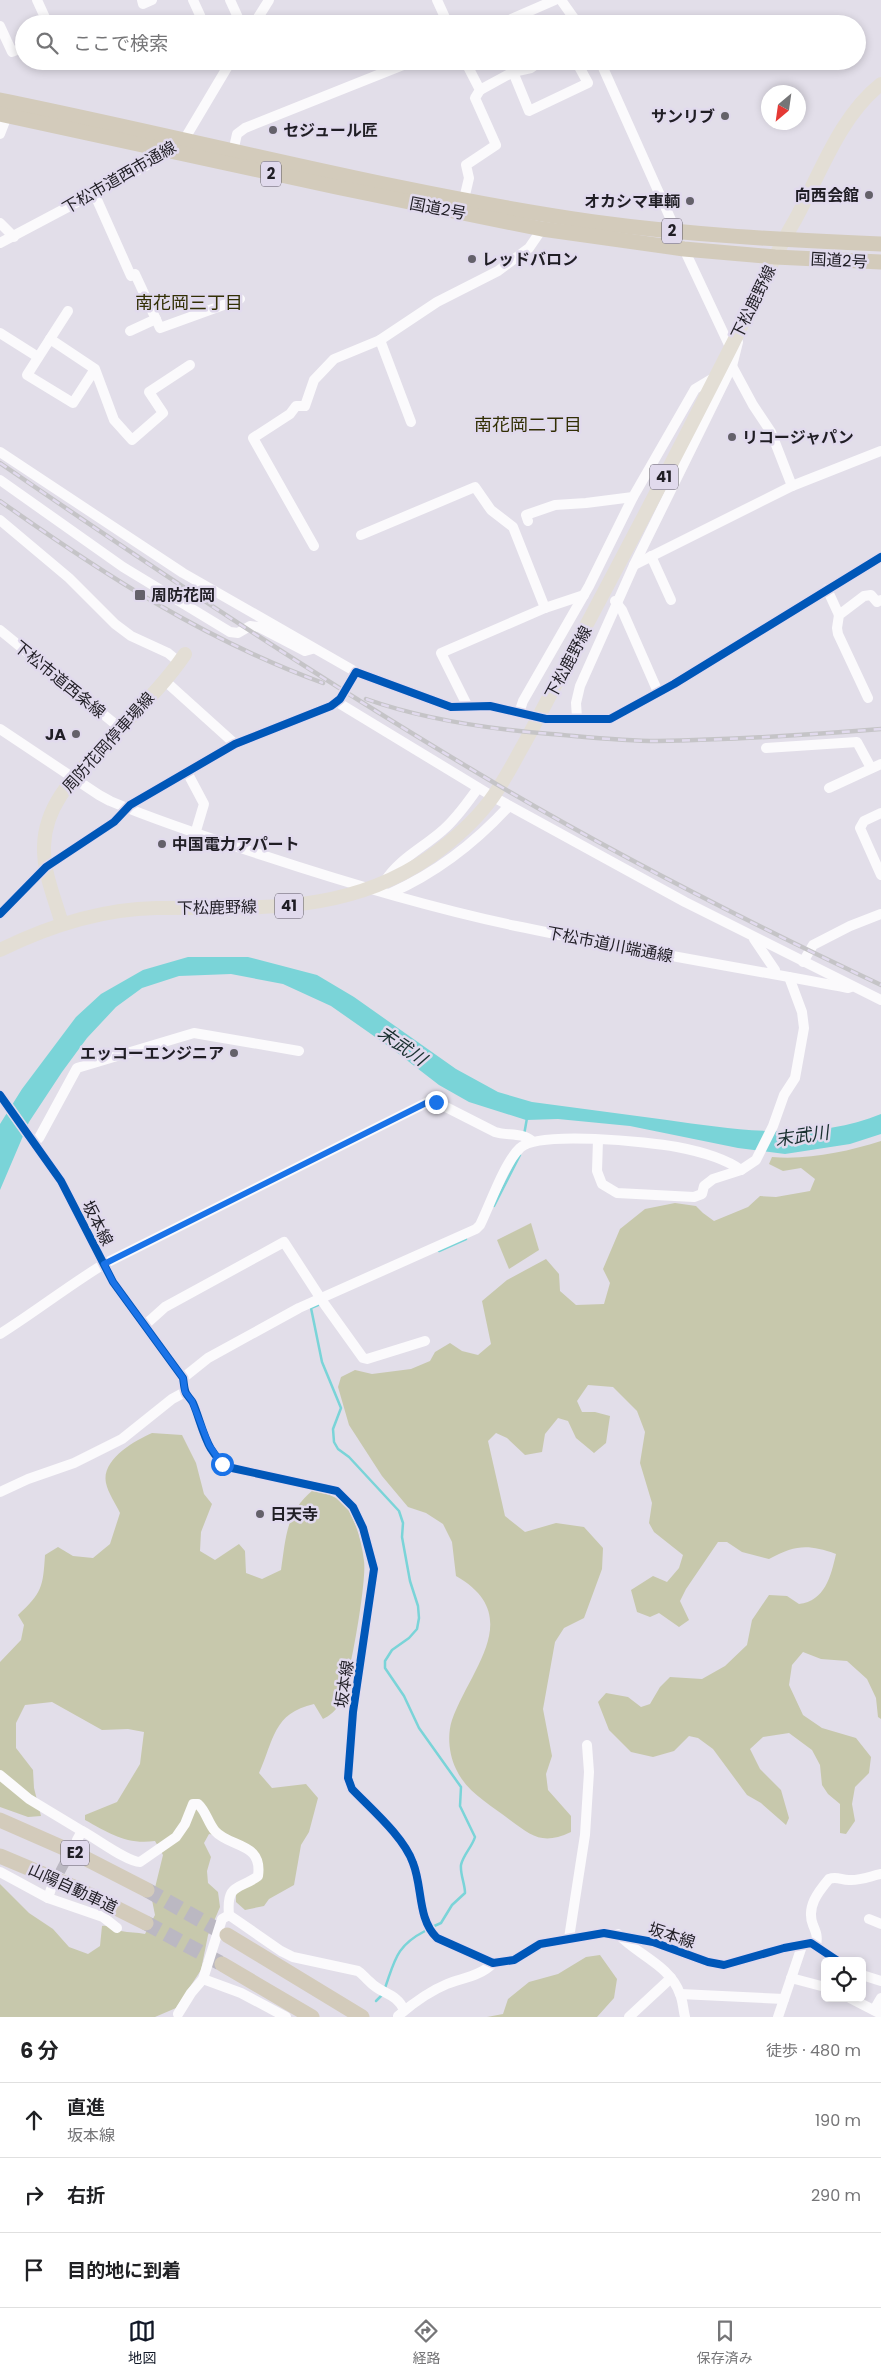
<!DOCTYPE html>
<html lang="ja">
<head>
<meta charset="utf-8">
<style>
	body { margin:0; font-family:Poppins,"Noto Sans JP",sans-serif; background:#f6f6f6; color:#202124 }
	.controls { position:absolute; right:15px; bottom:15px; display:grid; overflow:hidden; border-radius:8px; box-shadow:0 2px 8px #0003 }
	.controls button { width:45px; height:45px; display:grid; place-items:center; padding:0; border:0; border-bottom:1px solid #e0e0e0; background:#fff; color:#202124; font:25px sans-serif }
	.compass { position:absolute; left:761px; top:85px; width:45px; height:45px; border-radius:50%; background:#fff; box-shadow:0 2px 8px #0003; rotate:209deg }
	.stop { position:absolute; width:15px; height:15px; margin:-11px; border:4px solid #1a73e8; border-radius:50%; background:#fff }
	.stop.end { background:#1a73e8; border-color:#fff; box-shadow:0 1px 5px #0008 }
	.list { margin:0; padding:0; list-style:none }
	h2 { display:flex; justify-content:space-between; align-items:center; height:65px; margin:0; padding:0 20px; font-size:21px }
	h2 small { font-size:16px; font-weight:400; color:#757577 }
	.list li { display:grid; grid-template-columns:32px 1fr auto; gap:15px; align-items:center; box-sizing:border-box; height:75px; padding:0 20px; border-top:1px solid #e0e0e0 }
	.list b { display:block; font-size:19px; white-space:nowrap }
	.list p { margin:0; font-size:16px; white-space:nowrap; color:#757577 }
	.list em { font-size:16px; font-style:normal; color:#757577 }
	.icon { flex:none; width:28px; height:28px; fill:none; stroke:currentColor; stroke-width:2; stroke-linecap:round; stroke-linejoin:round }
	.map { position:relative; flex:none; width:881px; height:2017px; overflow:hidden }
	.search { position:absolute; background:#fff; box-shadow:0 2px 8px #0003; left:15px; right:15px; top:15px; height:55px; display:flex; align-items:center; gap:12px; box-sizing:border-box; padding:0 18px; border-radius:28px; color:#757577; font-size:19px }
	.sheet { height:290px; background:#fff }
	nav { display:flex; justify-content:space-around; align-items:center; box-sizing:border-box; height:70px; border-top:1px solid #e0e0e0; background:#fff; font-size:14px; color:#757577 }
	nav a { display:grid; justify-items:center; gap:2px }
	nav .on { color:#111827 }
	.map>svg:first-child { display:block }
	.green { fill:#c7c8ac }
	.water { fill:#7ad4d8 }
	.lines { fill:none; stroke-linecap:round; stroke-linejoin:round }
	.stream { stroke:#7ad4d8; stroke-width:2.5 }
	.minor-tunnel { stroke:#bbb8c2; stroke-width:10; stroke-dasharray:10 5; stroke-linecap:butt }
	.highway-tunnel { stroke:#bbb8c2; stroke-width:15; stroke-dasharray:15 8; stroke-linecap:butt }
	.minor { stroke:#fbfafc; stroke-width:10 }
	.major { stroke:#e3ded5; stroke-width:14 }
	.highway { stroke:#d3cbbb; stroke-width:15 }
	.rail-casing { stroke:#c5c4c7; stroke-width:4.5 }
	.rail { stroke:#e1daed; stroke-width:2.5; stroke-dasharray:8; stroke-linecap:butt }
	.cycleway-casing { stroke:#e1daed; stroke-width:11 }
	.cycleway { stroke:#0057b8; stroke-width:8 }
	.route { stroke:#1a73e8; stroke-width:6 }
	.poi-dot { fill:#64616a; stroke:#e1daed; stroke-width:2 }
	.labels { text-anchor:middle; stroke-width:5; stroke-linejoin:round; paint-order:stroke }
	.shield { fill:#e1daed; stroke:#5a5661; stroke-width:1 }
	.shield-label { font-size:15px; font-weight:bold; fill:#201e25 }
	.poi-label { font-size:16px; font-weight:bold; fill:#201e25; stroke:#e1daed; text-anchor:start }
	.street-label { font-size:16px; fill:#201e25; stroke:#e1daed }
	.neighbourhood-label { font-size:18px; fill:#322f04; stroke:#e1daed }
	.water-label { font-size:18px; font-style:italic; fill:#192f2f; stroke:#e1daed }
</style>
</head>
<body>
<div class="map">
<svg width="881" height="2017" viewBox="0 0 881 2017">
	<rect width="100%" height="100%" fill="#e2dee9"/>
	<g class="green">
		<path d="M881 1141V1719L878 1717 876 1698 867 1679 847 1661 821 1659 803 1652 792 1665 789 1685 803 1715 822 1728 856 1738 871 1757 869 1773 855 1787 852 1804 855 1821 846 1834 840 1833V1804L828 1794 822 1785 820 1765 812 1750 789 1733 763 1737 750 1749 760 1769 781 1790 789 1818 786 1825 761 1803 747 1795 713 1749 698 1738 689 1736 674 1751 653 1757 631 1752 609 1730 598 1702 606 1693 628 1697 641 1707 650 1704 660 1687 670 1677 702 1679 725 1666 747 1645 752 1620 769 1595 787 1596 799 1604C825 1601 831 1576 836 1554 807 1544 796 1545 769 1559L742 1552 727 1542H718L686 1589 680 1601 689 1620 679 1627 659 1613 650 1617 637 1612 631 1590 653 1576 667 1582 679 1568 683 1555 654 1532 649 1523 652 1503 640 1463 645 1432 637 1411 613 1387 588 1385 577 1401 582 1412H595L610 1416 606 1443 594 1453 576 1438 568 1421 558 1418 545 1434 542 1452 525 1455 507 1438 496 1433 488 1441 505 1516 525 1532 556 1523 584 1527 603 1548 602 1569 584 1618 564 1628 555 1642 543 1709 552 1756 546 1774 548 1790 571 1816V1832C543 1845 533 1837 510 1820 490 1804 467 1793 456 1769 449 1755 447 1735 452 1720 470 1669 526 1616 456 1576L452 1542 443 1524 426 1513 408 1507 382 1476 349 1425 338 1387 341 1377 355 1370 372 1374 411 1369 430 1361 435 1352 450 1343 462 1351 478 1355 491 1344 482 1301 507 1280 546 1259 559 1274 560 1291 576 1305 604 1304 610 1283 603 1269 620 1229 645 1209 675 1203 696 1206 703 1213 714 1221 748 1207 760 1196 776 1197 810 1191 815 1179 801 1168 783 1171 769 1164 772 1157C808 1160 846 1152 881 1141Z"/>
		<path d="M531 1223 539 1250 509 1269 497 1240Z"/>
		<path d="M152 1433 182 1435 196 1463 204 1494 212 1504 201 1532 200 1551 215 1560 239 1544 245 1551 246 1573 262 1579 281 1570C286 1537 286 1512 313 1490 326 1494 340 1496 348 1509 357 1524 362 1544 364 1561 367 1581 349 1686 339 1704 336 1711 329 1716 323 1719L314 1704C273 1713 274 1740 259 1773L272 1788 306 1784 318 1798 309 1832 301 1845 294 1885 269 1899 264 1906 245 1910 236 1902V1892L258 1881 263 1869 257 1854 227 1837 209 1834 204 1843 211 1857 207 1871 208 1883 218 1892 220 1907 208 1935 201 1970 176 2008 155 2017H0V1884L29 1913 53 1929 69 1947 88 1954 100 1946 102 1926C111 1925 113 1929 121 1931 129 1933 137 1932 145 1934L155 1915 152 1900 163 1855 155 1841C126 1845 109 1833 85 1820V1815L117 1802 140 1764 144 1732 128 1729 102 1730 52 1702 25 1705 16 1723V1748L33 1770 34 1788 41 1816 28 1817 0 1807V1662L21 1640 24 1625 18 1615C42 1593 43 1587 45 1555L58 1547 73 1556 93 1558 110 1544 120 1513C116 1504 108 1493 106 1483 101 1460 134 1441 152 1433Z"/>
		<path d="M600 1955 617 1979 614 1998 597 2017H487L503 2014 508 1999 529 1982 558 1974 586 1957Z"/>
	</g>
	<path class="water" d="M188 957H248L317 975 354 997 456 1069 498 1092 532 1102C577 1108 622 1114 667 1120 739 1130 812 1142 881 1114V1134L850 1144 785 1154 738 1148 630 1126 558 1119 526 1120 469 1102 439 1085 391 1048 331 1006 283 984 231 974 179 976 142 988 116 1007 87 1038 62 1072 29 1122 0 1190V1124L22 1089 76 1017 101 994 143 970Z"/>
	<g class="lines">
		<g class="stream">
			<path d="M524 1135 527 1118"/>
			<path d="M494 1206 520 1155"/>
			<path d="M439 1251 466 1239"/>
			<path d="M318 1305 311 1308 322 1362 341 1408 333 1429 334 1442 338 1449 349 1457 399 1511 403 1523 402 1537 410 1581 418 1606 419 1618 417 1629 409 1638 392 1650 385 1661V1668L404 1696 419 1728 461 1787 460 1806 475 1837C472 1847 463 1855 461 1865 460 1874 465 1884 465 1893L452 1905 441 1923 432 1927"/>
			<path d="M385 1988C395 1960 396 1946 425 1931"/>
			<path d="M376 2001 382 1995"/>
		</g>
		<path class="minor-tunnel" d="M53 1885 73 1847"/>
		<g class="highway-tunnel">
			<path d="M147 1890 227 1935"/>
			<path d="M146 1923 222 1964"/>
		</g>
		<g class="minor">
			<path d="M37 0 48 24"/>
			<path d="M142 0 143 4 152 0"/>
			<path d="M193 0 204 24"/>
			<path d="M230 0 241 24"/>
			<path d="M437 0 448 24"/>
			<path d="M561 0 578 24"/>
			<path d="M254 24 269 0"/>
			<path d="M500 24 555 0"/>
			<path d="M0 26 12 52 24 47"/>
			<path d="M600 61 676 231"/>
			<path d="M513 72 529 111 588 83 576 61"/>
			<path d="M480 90 513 72 531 68 541 61"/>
			<path d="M0 134 7 116"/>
			<path d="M233 152 237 134 245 128 413 61"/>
			<path d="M94 193 131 276 135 274 160 328 240 299"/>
			<path d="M464 199 469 178 466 165 496 145 475 98 480 90 465 61"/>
			<path d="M0 223 14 237"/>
			<path d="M0 243 151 163 184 140 231 61"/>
			<path d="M684 249 730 347"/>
			<path d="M130 331 156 319"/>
			<path d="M0 333 38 357"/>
			<path d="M50 339 68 311"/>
			<path d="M380 340 411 422"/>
			<path d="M732 366 753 405 771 432 792 486"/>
			<path d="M95 369 73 403 27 375 50 339 95 369 114 420 132 440 163 413 149 392 190 365"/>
			<path d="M0 452 183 573 356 672"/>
			<path d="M0 480 123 567 230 632 238 633 250 626 259 627 305 651 312 649"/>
			<path d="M0 520 69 578 115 624 131 636 168 653 179 662"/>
			<path d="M528 521 526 515 555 505 586 503 633 497"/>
			<path d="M361 535 475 487 491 510 513 527 545 608"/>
			<path d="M314 546 253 438 290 414 296 406H305L314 380 334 359 380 340 437 302 498 271 529 248 542 229"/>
			<path d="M651 556 671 600"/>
			<path d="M634 565 792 486 881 451"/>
			<path d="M827 589 839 615"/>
			<path d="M615 601 622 610 658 692"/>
			<path d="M0 630 120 728"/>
			<path d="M164 680 235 744"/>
			<path d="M868 698 838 634 837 628 839 615 864 596 871 595 877 602 881 600"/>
			<path d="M337 702 487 793"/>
			<path d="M468 707 441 653 545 608 584 595"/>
			<path d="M519 713 523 701 589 586 633 497 695 389 715 377"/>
			<path d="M577 718 576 703 580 686 634 565 732 366 738 342"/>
			<path d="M0 729 99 795 110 801C160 822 212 839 265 856 347 883 431 908 516 926 626 949 737 967 848 988L851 987"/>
			<path d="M766 748 857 742 871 768"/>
			<path d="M187 772 204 804 195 834"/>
			<path d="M829 788 881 764"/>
			<path d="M499 800 685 902 881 1000"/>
			<path d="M881 813 864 821 860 828 881 875"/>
			<path d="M385 881C400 858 423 848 443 830 457 818 467 803 478 788"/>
			<path d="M391 893C436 873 476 842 509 806"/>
			<path d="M0 914 46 867 114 822 130 805 235 744 331 706 340 699 356 672 451 707 490 706 546 719H610L674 684 881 557"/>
			<path d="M754 939 775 970V974"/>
			<path d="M803 962 813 945 850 926 881 914"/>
			<path d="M0 1095 61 1181 113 1282 183 1378C184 1383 184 1389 186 1393 188 1397 191 1399 193 1403 203 1426 206 1457 232 1468L337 1491 353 1507 363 1528 374 1569 353 1712 348 1778 352 1789C371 1809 404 1837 413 1863 423 1888 417 1918 437 1938L493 1963 514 1960 540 1944 604 1933 653 1942 708 1962 724 1965 784 1948 811 1943 838 1961"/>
			<path d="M598 1140 597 1171 602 1184 617 1193 694 1197 702 1194 704 1186 713 1179 741 1170"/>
			<path d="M34 1143 39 1138 77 1068 194 1033 299 1051"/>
			<path d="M145 1325 165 1307 284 1242 325 1305 363 1358 367 1359 425 1341"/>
			<path d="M0 1334C35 1312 68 1286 104 1264L430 1101 436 1102 495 1132C507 1136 522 1132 532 1141"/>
			<path d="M183 1378 208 1358 299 1308 476 1229 480 1225C490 1205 504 1163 520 1148 538 1130 650 1142 677 1147 698 1151 723 1157 741 1170L756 1160 773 1126 784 1095 795 1078 804 1028 802 1012 789 977"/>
			<path d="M0 1492 28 1479 74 1463 122 1439 172 1399 185 1392"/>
			<path d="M0 1775 29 1799 82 1831"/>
			<path d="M77 1840 82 1831C96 1838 127 1862 140 1862L176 1837 185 1824 193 1804H198C206 1811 208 1823 215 1831 230 1848 263 1842 258 1876 240 1890 226 1882 229 1915"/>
			<path d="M0 1872 48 1898"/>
			<path d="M51 1889 48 1898 103 1917 117 1928"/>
			<path d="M869 1919 881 1924"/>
			<path d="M618 1934C637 1955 670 1965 680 1994 683 2001 683 2009 685 2017"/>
			<path d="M569 1938 585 1835 589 1772 587 1745"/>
			<path d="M816 1945C818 1937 816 1932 813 1925 806 1907 818 1892 829 1879 837 1876 841 1880 849 1880 859 1881 871 1876 881 1874"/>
			<path d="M862 1975 881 1981"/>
			<path d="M791 1978 825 1987"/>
			<path d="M203 1979 241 1993 286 2017"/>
			<path d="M680 1994 784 1999"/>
			<path d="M850 1998 881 2014"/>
			<path d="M874 2010 881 1998"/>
			<path d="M178 2014 191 1993 203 1979 222 1919 229 1915 281 1951 293 1957 358 1971C363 1974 365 1978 370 1982 381 1994 397 1993 404 2010"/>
			<path d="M398 2016C412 2004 430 1991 447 1984 462 1978 481 1976 493 1963"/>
			<path d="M629 2017 671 1978"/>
			<path d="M778 2017 801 1949V1945"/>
		</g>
		<g class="major">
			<path d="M62 924C55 899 43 872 44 846 45 803 77 774 104 745 131 716 163 687 185 654"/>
			<path d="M0 950C49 926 101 909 156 908 255 906 343 917 430 857 452 841 473 823 489 802 503 784 513 763 524 744 546 704 566 664 587 624 636 532 684 440 731 347 752 305 771 261 795 220 820 175 839 117 881 84"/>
		</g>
		<g class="highway">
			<path d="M0 100C198 140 394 193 594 222 689 235 785 240 881 244"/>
			<path d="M0 114 336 187 542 229 684 249 775 257 881 262"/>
			<path d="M0 1820 75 1853 147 1890"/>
			<path d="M0 1856 76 1888 146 1923"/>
			<path d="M227 1935 362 2017"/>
			<path d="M222 1964 312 2017"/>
		</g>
		<defs>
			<g id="rail">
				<path d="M0 463C154 569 310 673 471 769 604 849 741 919 881 985"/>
				<path d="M0 501C103 574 205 640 323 683"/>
				<path d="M366 699C425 720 489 729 551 734 587 737 622 741 657 741 732 740 807 735 881 729"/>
			</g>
		</defs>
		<use href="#rail" class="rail-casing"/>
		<use href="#rail" class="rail"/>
		<defs>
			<g id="cycleway">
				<path d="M0 914 46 867 114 822 130 805 235 744 331 706 340 699 356 672 451 707 490 706 546 719H610L674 684 881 557"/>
				<path d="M0 1095 61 1181 113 1282 183 1378C184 1383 184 1389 186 1393 188 1397 191 1399 193 1403 203 1426 206 1457 232 1468L337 1491 353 1507 363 1528 374 1569 353 1712 348 1778 352 1789C371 1809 404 1837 413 1863 423 1888 417 1918 437 1938L493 1963 514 1960 540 1944 604 1933 653 1942 708 1962 724 1965 784 1948 811 1943 838 1961"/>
			</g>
		</defs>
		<use href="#cycleway" class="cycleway-casing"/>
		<use href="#cycleway" class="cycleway"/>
	</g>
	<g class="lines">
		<path class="route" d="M222 1464 209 1445 192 1401 185 1392 183 1378 113 1282 104 1264 430 1101 436 1102"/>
	</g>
	<g class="poi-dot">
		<circle cx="725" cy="116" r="5"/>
		<circle cx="273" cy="130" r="5"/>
		<circle cx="869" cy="195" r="5"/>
		<circle cx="690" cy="201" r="5"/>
		<circle cx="472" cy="259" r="5"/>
		<circle cx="732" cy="437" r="5"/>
		<rect x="134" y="589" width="12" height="12" rx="2.5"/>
		<circle cx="76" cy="734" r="5"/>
		<circle cx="162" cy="844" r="5"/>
		<circle cx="234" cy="1053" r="5"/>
		<circle cx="260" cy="1514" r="5"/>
	</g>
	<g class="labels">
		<g class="shield">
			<rect x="261" y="161.5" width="20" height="25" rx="4"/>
			<rect x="662" y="218.5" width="20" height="25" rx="4"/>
			<rect x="650" y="464.5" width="28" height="25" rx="4"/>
			<rect x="275" y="893.5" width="28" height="25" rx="4"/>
			<rect x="61" y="1840.5" width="28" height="25" rx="4"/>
		</g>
		<g class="shield-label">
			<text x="271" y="179">2</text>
			<text x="672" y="236">2</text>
			<text x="664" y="482">41</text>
			<text x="289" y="911">41</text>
			<text x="75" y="1858">E2</text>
		</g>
		<g class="poi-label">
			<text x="715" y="122" text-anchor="end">サンリブ</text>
			<text x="283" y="136">セジュール匠</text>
			<text x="859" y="201" text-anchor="end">向西会館</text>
			<text x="680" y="207" text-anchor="end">オカシマ車輌</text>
			<text x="482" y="265">レッドバロン</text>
			<text x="742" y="443">リコージャパン</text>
			<text x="151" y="601">周防花岡</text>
			<text x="66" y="740" text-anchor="end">JA</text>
			<text x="172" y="850">中国電力アパート</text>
			<text x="224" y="1059" text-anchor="end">エッコーエンジニア</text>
			<text x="270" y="1520">日天寺</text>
		</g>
		<g class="street-label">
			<text transform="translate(119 177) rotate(-30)" y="6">下松市道西市通線</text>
			<text transform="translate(438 208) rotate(11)" y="6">国道2号</text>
			<text transform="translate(839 260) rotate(3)" y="6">国道2号</text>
			<text transform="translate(753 302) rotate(-64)" y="6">下松鹿野線</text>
			<text transform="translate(568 662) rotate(-62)" y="6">下松鹿野線</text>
			<text transform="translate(60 679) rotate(39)" y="6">下松市道西条線</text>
			<text transform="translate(108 742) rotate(-48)" y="6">周防花岡停車場線</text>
			<text transform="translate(217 907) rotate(-1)" y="6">下松鹿野線</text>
			<text transform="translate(610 944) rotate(11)" y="6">下松市道川端通線</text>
			<text transform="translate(98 1223) rotate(63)" y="6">坂本線</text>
			<text transform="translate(344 1684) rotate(-82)" y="6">坂本線</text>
			<text transform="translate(73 1888) rotate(25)" y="6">山陽自動車道</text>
			<text transform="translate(672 1935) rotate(18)" y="6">坂本線</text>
		</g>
		<g class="neighbourhood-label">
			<text x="189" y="309">南花岡三丁目</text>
			<text x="528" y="431">南花岡二丁目</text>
		</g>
		<g class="water-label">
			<text transform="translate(402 1046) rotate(35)" y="6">末武川</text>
			<text transform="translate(802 1136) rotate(-8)" y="6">末武川</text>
		</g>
	</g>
</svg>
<div class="controls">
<button><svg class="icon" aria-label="locate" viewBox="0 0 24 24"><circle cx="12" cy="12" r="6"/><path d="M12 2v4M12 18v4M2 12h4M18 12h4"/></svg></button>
</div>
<svg class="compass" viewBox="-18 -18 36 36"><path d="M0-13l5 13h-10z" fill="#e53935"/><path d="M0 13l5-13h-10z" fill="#757577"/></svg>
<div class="stop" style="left:222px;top:1464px"></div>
<div class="stop end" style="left:436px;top:1102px"></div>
<div class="search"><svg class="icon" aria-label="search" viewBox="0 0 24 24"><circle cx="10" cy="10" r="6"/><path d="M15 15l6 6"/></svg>ここで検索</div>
</div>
<section class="sheet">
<h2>6 分<small>徒歩 · 480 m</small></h2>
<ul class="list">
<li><svg class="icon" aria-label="ahead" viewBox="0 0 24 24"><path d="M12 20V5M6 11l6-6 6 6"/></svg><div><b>直進</b><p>坂本線</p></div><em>190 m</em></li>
<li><svg class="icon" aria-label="right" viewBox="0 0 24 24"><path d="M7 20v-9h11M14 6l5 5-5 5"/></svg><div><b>右折</b></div><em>290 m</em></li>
<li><svg class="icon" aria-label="arrive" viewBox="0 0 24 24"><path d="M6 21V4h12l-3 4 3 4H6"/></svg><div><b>目的地に到着</b></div></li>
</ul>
</section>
<nav>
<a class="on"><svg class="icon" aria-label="map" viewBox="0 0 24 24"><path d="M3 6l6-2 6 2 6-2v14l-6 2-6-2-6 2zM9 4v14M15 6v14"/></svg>地図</a>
<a><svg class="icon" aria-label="directions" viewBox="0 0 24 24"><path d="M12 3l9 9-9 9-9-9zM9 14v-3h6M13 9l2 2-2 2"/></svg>経路</a>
<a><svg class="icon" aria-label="saved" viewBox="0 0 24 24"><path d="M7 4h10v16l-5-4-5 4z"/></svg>保存済み</a>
</nav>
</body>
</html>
